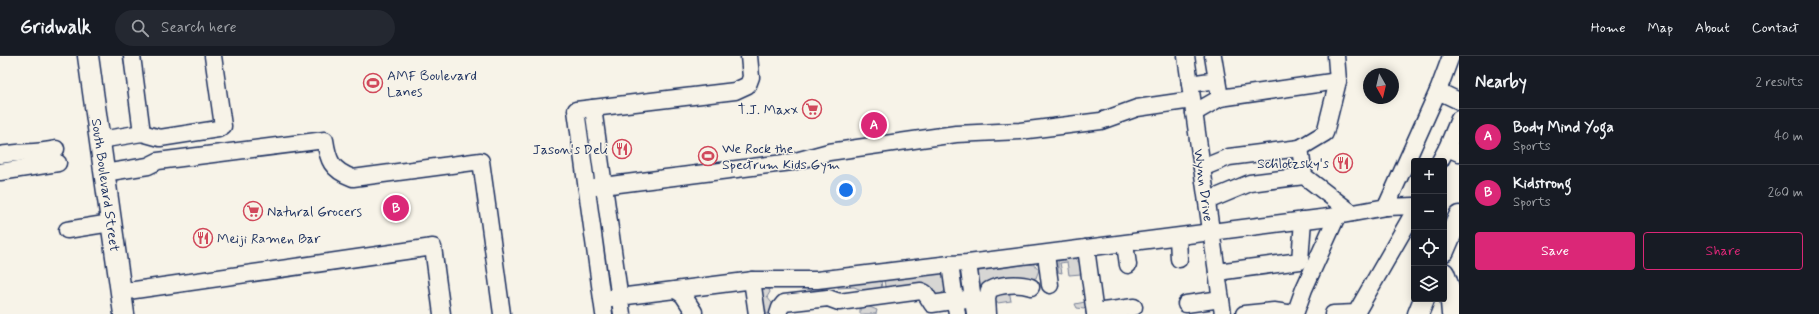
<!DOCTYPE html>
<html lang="en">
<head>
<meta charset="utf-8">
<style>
	body { margin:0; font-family:Mynerve,sans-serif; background:#242831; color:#f1f3f6 }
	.controls { position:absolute; right:12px; bottom:12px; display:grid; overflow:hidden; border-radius:4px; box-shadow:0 2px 10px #0003 }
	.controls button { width:36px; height:36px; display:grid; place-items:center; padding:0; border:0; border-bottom:1px solid #363941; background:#171b24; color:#f1f3f6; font:20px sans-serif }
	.compass { position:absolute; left:1363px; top:12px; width:36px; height:36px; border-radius:50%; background:#171b24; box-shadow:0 2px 10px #0003; rotate:172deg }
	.you { position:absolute; left:846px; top:134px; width:14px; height:14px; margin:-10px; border:3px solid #fff; border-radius:50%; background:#1a73e8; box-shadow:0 0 0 6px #1a73e833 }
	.badge { display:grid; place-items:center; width:26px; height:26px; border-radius:50%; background:#db2777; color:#fff; font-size:13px; font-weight:700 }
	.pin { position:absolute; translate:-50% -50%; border:2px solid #fff; box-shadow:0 1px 4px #0006 }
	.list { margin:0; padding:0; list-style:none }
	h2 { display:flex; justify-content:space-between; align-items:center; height:52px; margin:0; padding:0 16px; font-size:17px }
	h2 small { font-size:13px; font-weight:400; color:#9ea1a6 }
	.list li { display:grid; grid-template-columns:26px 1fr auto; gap:12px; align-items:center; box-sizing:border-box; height:56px; padding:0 16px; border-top:1px solid #363941 }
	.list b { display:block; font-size:15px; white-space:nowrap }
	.list p { margin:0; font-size:13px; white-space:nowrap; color:#9ea1a6 }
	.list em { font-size:13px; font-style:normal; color:#9ea1a6 }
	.actions { display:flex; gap:8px; padding:12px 16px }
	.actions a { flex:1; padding:9px 0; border:1px solid #db2777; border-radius:4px; text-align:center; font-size:14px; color:#db2777 }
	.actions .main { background:#db2777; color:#fff }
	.icon { flex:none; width:22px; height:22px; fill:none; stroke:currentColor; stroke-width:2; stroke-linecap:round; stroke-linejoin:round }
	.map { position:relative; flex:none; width:1459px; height:258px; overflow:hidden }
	header { display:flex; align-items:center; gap:24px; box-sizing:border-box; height:56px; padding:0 20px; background:#171b24; border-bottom:1px solid #363941 }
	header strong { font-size:19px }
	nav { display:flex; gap:22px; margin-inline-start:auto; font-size:14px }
	.search { width:280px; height:36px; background:#242831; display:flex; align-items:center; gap:10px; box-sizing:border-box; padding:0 14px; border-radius:22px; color:#9ea1a6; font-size:15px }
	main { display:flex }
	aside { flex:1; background:#171b24 }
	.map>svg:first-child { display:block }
	.green { fill:#d7d6d4; stroke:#798299 }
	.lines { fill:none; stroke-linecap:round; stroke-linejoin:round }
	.minor-casing { stroke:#1b2f5e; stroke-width:19 }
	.major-casing { stroke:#1b2f5e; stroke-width:23 }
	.minor { stroke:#f7f3e8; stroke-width:16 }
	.major { stroke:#f7f3e8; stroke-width:20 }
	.labels { text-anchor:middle; stroke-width:3; stroke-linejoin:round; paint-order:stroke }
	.poi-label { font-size:14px; fill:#1b2f5e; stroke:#f7f3e8; text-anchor:start }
	.street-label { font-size:14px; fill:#1b2f5e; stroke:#f7f3e8 }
</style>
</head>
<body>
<header>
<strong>Gridwalk</strong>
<div class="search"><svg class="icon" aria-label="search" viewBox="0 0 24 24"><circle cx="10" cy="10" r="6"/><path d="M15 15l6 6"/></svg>Search here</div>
<nav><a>Home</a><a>Map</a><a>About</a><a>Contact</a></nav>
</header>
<main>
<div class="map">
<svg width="1459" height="258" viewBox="0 0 1459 258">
	<rect width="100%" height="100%" fill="#f7f3e8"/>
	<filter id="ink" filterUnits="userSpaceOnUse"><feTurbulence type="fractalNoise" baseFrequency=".025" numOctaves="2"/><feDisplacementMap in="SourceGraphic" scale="8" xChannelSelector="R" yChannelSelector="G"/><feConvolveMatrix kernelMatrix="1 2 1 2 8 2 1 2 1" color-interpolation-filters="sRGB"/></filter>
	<g filter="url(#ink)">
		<g class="green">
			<path d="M596 140H597L611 233 610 234H608Z"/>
			<path d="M1074 202 1081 208 1086 251 1084 253 1077 252 1075 248 1085 246 1081 218 1069 219 1067 206 1060 207 1062 217 1058 216V205Z"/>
			<path d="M1029 208 1035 209 1039 214 1036 222 990 229 982 258 977 217 979 215Z"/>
			<path d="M943 216 945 218 946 234 938 240 886 237 884 224Z"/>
			<path d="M881 224 883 243 854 231 838 232V229Z"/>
			<path d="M759 232 769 233 770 236 767 241 776 252 774 258H761Z"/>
			<path d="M1009 234 1011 245 991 248 992 239Z"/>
			<path d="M860 247 877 254 876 258H860Z"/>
		</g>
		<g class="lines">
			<defs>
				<g id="minor">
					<path d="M132 0 142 77"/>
					<path d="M1186 0 1223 258"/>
					<path d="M1213 0 1217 24"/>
					<path d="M1451 0 1438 35 1459 45"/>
					<path d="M1190 28 1217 24 1220 42"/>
					<path d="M593 52 622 258"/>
					<path d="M1194 57 1220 42 1338 25"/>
					<path d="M1459 63 1447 92 1459 97"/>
					<path d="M100 84 142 77 160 82 218 73 223 70 213 0"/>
					<path d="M1300 92 1325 77 1338 25 1336 0"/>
					<path d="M0 99C19 96 37 97 56 93"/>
					<path d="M1440 105 1447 92"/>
					<path d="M1202 112 1229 101 1300 92 1304 120"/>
					<path d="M0 116 58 107"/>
					<path d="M104 117 148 110 158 105 325 84C328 104 331 114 353 122L481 105 502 258"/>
					<path d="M587 132 792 106 829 96 956 78 1020 75 1101 65 1137 52 1192 44"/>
					<path d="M1207 145 1250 127 1304 120 1352 157"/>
					<path d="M1386 151 1438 35"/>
					<path d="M67 174 111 167"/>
					<path d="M1178 181 1179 203"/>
					<path d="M1125 188 1128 209"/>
					<path d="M1086 192 1095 258"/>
					<path d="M1046 198 1050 229"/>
					<path d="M968 207 975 258"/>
					<path d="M950 208 957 258"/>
					<path d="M1217 216 1300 205 1303 164"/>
					<path d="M752 224 757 258"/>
					<path d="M676 234 683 239 694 256"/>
					<path d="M121 236 433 191 442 258"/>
					<path d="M603 243 754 224H817L950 208 968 207 1337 160"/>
					<path d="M1186 248 1221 243"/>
					<path d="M1095 256 1134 251"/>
					<path d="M604 258 576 54 735 35 748 29 751 21 749 0"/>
					<path d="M778 258 780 252 784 247 828 242 839 246 921 235 925 237 932 248 973 242"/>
					<path d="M988 258 987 242 989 234C1000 228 1019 227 1031 231"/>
					<path d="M1244 258 1274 255 1294 258"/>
					<path d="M1295 258 1304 233 1337 160 1386 151 1414 150"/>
					<path d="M1333 258 1356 257 1414 156"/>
				</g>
				<g id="major">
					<path d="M88 0 124 258"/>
					<path d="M1444 195 1459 160"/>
					<path d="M1444 217 1450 234 1452 258"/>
					<path d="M1418 258 1424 243"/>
				</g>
			</defs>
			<use href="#minor" class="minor-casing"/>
			<use href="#major" class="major-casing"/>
			<use href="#minor" class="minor"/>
			<use href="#major" class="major"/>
		</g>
	</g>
	<defs>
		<symbol id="stadium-ring" viewBox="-11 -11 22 22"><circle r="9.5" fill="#f7f3e8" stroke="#d1495b" stroke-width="1.5"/><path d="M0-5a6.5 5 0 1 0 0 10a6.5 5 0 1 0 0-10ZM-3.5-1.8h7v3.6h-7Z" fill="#d1495b"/></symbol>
		<symbol id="supermarket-ring" viewBox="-11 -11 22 22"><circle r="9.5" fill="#f7f3e8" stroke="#d1495b" stroke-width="1.5"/><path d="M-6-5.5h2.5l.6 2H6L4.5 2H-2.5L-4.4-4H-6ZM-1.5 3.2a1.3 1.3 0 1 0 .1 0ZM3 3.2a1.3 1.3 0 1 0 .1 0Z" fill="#d1495b"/></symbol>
		<symbol id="restaurant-ring" viewBox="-11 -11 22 22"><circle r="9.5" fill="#f7f3e8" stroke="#d1495b" stroke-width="1.5"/><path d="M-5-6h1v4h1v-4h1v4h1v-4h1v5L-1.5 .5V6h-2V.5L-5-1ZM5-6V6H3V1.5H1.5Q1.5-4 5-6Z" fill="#d1495b"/></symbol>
	</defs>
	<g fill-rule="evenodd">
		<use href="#stadium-ring" x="362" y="16" width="22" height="22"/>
		<use href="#supermarket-ring" x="801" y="42" width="22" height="22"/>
		<use href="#restaurant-ring" x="611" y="82" width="22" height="22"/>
		<use href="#stadium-ring" x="697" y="89" width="22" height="22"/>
		<use href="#restaurant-ring" x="1332" y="96" width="22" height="22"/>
		<use href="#supermarket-ring" x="242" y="144" width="22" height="22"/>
		<use href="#restaurant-ring" x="192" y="171" width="22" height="22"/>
	</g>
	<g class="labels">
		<g class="poi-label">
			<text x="387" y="24">AMF Boulevard<tspan x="387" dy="16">Lanes</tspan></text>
			<text x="798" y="58" text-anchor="end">T.J. Maxx</text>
			<text x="722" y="97">We Rock the<tspan x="722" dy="16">Spectrum Kids Gym</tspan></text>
			<text x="608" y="98" text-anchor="end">Jason's Deli</text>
			<text x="1329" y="112" text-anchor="end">Schlotzsky's</text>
			<text x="267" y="160">Natural Grocers</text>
			<text x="217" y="187">Meiji Ramen Bar</text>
		</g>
		<g class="street-label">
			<text transform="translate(106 129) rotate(82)" y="5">South Boulevard Street</text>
			<text transform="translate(1204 129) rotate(82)" y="5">Wynn Drive</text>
		</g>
	</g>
</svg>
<div class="controls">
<button>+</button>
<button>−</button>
<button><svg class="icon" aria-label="locate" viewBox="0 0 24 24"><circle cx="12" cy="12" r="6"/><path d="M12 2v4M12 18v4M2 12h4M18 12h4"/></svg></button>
<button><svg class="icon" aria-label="layers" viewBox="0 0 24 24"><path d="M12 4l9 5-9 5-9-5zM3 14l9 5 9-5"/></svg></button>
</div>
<svg class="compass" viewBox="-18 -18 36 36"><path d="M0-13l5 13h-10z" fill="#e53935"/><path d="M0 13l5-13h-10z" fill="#9ea1a6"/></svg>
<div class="you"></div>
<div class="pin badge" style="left:874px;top:69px">A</div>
<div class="pin badge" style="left:396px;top:152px">B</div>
</div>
<aside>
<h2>Nearby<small>2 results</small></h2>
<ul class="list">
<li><span class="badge">A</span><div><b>Body Mind Yoga</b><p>Sports</p></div><em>40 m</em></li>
<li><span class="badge">B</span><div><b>Kidstrong</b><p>Sports</p></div><em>260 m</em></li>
</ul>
<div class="actions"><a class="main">Save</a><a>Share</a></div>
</aside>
</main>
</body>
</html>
